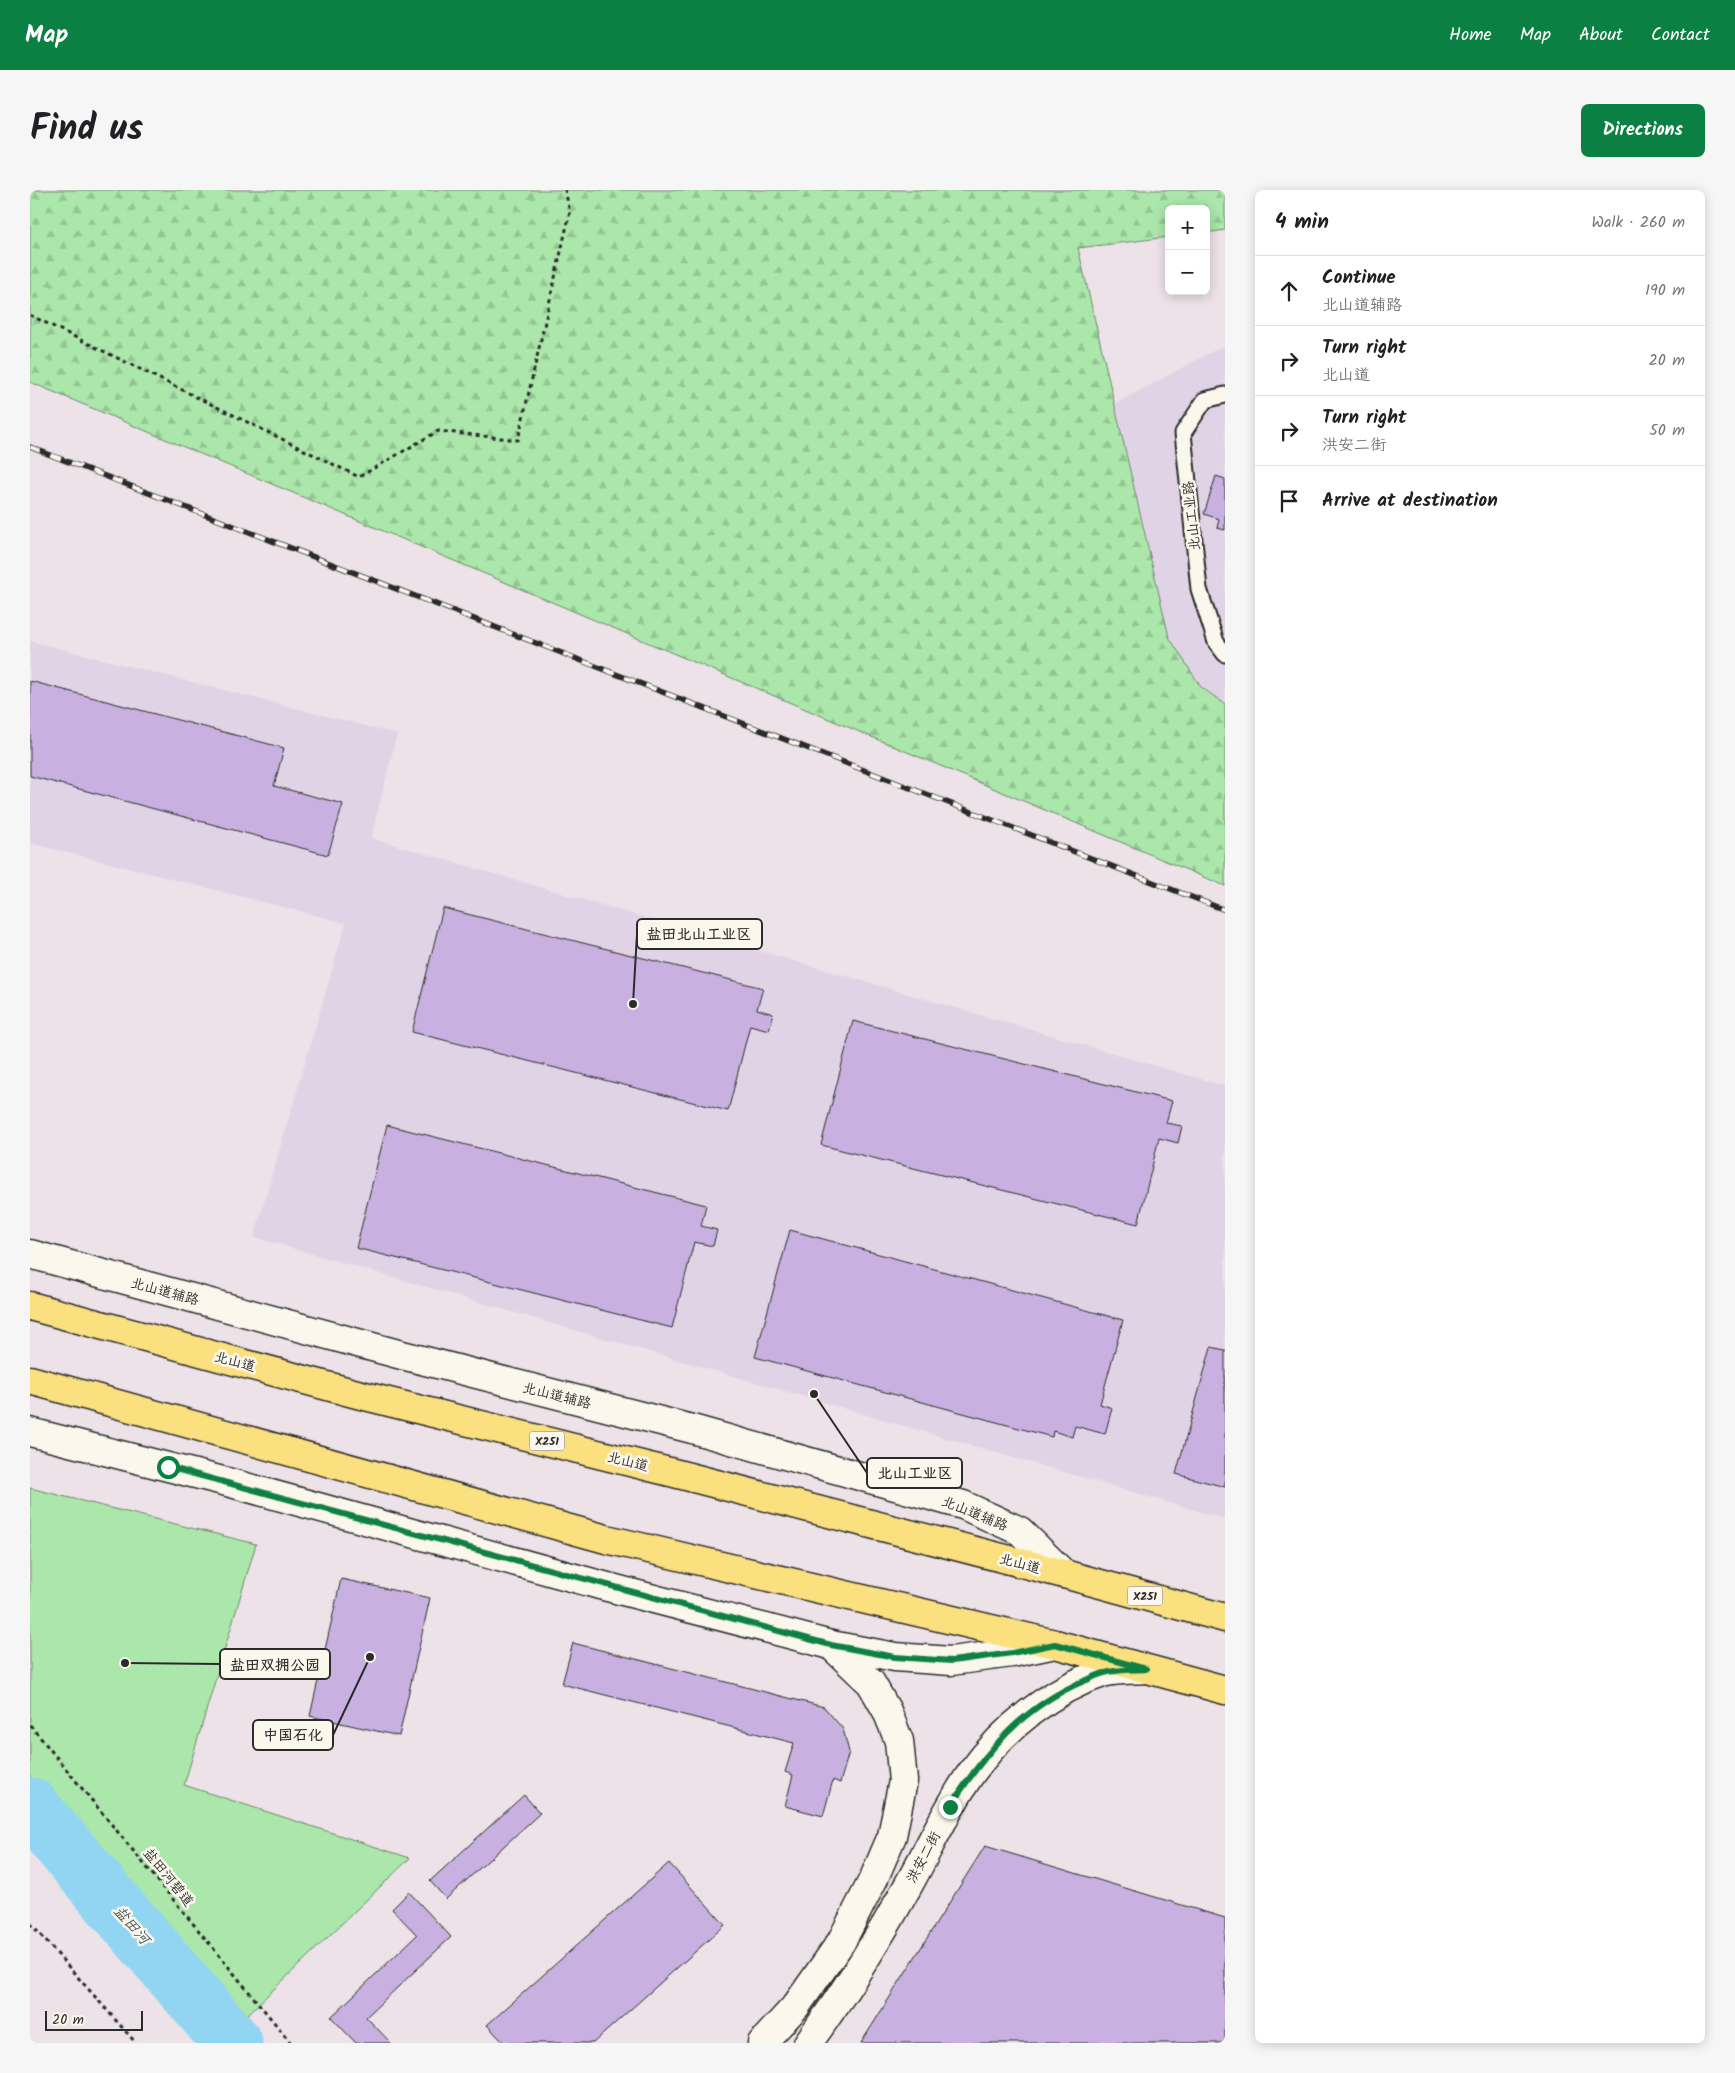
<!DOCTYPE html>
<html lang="en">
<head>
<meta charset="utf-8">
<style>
	body { margin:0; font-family:Kalam,"LXGW WenKai TC",sans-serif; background:#f6f6f6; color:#202124 }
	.controls { position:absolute; right:15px; top:15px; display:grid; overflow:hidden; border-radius:8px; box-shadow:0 2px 12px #0003 }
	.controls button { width:45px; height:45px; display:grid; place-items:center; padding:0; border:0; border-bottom:1px solid #e0e0e0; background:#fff; color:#202124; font:25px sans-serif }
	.scale { position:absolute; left:15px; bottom:12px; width:98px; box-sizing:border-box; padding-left:5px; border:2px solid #2b2b2b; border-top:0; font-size:14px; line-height:18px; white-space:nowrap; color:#2b2b2b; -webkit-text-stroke:4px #fbf7ec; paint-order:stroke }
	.stop { position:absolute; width:15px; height:15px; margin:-11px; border:4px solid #0b8043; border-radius:50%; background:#fff }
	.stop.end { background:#0b8043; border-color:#fff; box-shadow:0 1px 5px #0008 }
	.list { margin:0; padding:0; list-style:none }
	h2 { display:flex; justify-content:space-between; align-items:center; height:65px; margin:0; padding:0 20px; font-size:21px }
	h2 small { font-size:16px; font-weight:400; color:#757577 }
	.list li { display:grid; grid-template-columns:32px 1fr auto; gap:15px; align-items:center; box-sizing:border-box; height:70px; padding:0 20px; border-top:1px solid #e0e0e0 }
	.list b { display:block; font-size:19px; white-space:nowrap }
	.list p { margin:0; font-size:16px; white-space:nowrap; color:#757577 }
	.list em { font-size:16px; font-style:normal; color:#757577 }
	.icon { flex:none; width:28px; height:28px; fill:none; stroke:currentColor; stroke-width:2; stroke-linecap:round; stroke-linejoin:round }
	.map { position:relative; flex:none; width:1195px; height:1853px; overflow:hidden; border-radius:8px }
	header { display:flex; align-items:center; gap:30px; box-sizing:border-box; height:70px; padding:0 25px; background:#0b8043; color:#fff }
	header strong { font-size:24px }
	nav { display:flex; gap:28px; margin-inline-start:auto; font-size:18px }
	.intro { display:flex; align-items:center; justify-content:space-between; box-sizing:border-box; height:120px; padding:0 30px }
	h1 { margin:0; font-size:35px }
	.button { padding:12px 22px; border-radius:8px; background:#0b8043; color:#fff; font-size:18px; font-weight:700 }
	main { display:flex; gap:30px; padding:0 30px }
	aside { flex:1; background:#fff; border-radius:8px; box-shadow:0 2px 12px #0003 }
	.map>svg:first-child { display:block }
	.built { fill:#e1d3e6 }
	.green { fill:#abe6ab; stroke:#6b886b }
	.forest { fill:url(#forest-firs); stroke:#6b886b }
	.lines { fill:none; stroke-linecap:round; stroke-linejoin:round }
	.river { stroke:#91d5f2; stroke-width:59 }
	.building { fill:#c8b1e0; stroke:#2b2b2b }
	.lane-casing { stroke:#2b2b2b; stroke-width:19 }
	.street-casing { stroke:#2b2b2b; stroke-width:31 }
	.secondary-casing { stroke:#2b2b2b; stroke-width:31 }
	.primary-casing { stroke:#2b2b2b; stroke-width:31 }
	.path { stroke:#2b2b2b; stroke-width:3; stroke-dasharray:4 4; stroke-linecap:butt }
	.lane { stroke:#fbf7ec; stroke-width:15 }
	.street { stroke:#fbf7ec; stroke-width:28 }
	.secondary { stroke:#fbf7ec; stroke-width:28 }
	.primary { stroke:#fbe080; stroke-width:28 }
	.rail-casing { stroke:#2b2b2b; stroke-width:5.5 }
	.rail { stroke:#fbf7ec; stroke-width:4; stroke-dasharray:11; stroke-linecap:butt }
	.route { stroke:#0b8043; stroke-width:6 }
	.labels { text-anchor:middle; stroke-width:5; stroke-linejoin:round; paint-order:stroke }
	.shield { fill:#fbf7ec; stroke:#696865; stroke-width:1 }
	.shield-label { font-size:12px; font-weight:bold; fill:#2b2b2b }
	.street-label { font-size:14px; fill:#2b2b2b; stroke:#fbf7ec }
	.water-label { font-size:15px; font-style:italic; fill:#44565d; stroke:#fbf7ec }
	.leader { fill:none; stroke:#2b2b2b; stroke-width:2 }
	.callout-dot { fill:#2b2b2b; stroke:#fbf7ec; stroke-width:2 }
	.callout { fill:#fbf7ec; stroke:#2b2b2b; stroke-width:2 }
	.callout-label { font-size:15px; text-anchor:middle; font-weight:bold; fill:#2b2b2b }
</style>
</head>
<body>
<header>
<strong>Map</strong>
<nav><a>Home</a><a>Map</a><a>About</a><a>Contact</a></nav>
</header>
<div class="intro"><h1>Find us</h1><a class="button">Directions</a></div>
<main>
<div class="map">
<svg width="1195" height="1853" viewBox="0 0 1195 1853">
	<defs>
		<pattern id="forest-firs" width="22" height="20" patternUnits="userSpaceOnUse" patternTransform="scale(1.25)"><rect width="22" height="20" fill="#abe6ab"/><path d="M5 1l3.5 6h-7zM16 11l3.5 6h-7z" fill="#93c593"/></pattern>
	</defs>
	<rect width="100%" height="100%" fill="#ece2e8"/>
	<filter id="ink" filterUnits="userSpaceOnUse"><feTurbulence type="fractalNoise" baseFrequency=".02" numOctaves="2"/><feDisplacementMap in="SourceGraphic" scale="10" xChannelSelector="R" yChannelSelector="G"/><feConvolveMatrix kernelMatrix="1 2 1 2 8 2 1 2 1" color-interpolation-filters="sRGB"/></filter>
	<g filter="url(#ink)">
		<g class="built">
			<path d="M1195 155V514L1172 497 1139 447 1085 214Z"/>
			<path d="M0 451 367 544 341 648 1195 896V1329L224 1047 316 733 0 653Z"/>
		</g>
		<path class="green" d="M0 1298 226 1354 154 1595 380 1668 217 1825 0 1591Z"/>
		<path class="forest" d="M0 0H1195V40L1176 43V19H1139V47L1048 58 1139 447 1171 497 1195 514V696L0 192Z"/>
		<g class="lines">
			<path class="river" d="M0 1617 203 1853"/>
		</g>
		<g class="building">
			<path d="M1186 286 1195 289V340L1187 338 1189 329 1174 324Z"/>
			<path d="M0 491 254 558 244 596 313 614 298 665 0 586Z"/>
			<path d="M413 718 733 798 727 819 743 824 739 840 720 835 698 921 382 842Z"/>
			<path d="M823 831 1142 911 1136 933 1152 936 1148 953 1129 948 1108 1034 791 955Z"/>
			<path d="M357 935 676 1015 671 1036 687 1040 683 1056 664 1052 642 1138 326 1058Z"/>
			<path d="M760 1040 1093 1130 1070 1214 1082 1218 1075 1244 1045 1236 1042 1247 1023 1241 1022 1247 725 1167Z"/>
			<path d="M1181 1157 1195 1160V1297L1146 1284Z"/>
			<path d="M311 1389 400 1408 369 1546 280 1526Z"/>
			<path d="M543 1453 794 1517 813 1539 819 1562 810 1593 803 1590 793 1626 755 1616 763 1585 755 1582 764 1553 532 1494Z"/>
			<path d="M494 1605 510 1623 416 1709 400 1691Z"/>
			<path d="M955 1656 1195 1728V1853H831Z"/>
			<path d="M639 1673 695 1735 563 1853H474L457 1835Z"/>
			<path d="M379 1702 421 1747 336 1827 361 1853H326L301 1827 387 1745 362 1719Z"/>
		</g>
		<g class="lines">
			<defs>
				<path id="lane" d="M1195 205 1175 210 1153 243 1169 399 1186 452 1195 464"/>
				<g id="street">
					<path d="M732 1853 766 1816 811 1752 844 1688 862 1646 873 1591 869 1551 857 1521 841 1493 801 1455"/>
					<path d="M778 1853C815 1802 849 1749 879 1694 900 1656 918 1616 942 1582 974 1538 1022 1499 1073 1483 1086 1479 1102 1480 1115 1479"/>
				</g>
				<g id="secondary">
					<path d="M0 1064 368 1164 662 1239 933 1315 990 1341 1034 1384"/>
					<path d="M0 1242 201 1293 570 1395 801 1455 865 1467 921 1471 982 1463 1025 1454"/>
				</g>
				<g id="primary">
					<path d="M0 1116 327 1204 644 1283 1034 1384 1195 1428"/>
					<path d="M0 1190 576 1349 1025 1454 1195 1500"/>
				</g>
			</defs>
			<use href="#lane" class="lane-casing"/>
			<use href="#street" class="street-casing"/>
			<use href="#secondary" class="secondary-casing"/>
			<use href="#primary" class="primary-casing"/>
			<g class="path">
				<path d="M0 125 329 287 408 241 488 250 540 22 535 0"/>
				<path d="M0 1535 261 1853"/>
				<path d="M0 1733 106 1853"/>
			</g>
			<use href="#lane" class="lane"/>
			<use href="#street" class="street"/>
			<use href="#secondary" class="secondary"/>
			<use href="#primary" class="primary"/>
			<defs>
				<path id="rail" d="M0 257 1195 720"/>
			</defs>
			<use href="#rail" class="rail-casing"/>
			<use href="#rail" class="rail"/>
		</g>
	</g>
	<g class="lines" filter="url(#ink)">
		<path class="route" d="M138 1277 801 1455 865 1467 922 1471 982 1463 1025 1454 1116 1479C1103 1480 1088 1479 1075 1483 1068 1484 1060 1489 1054 1491 992 1517 955 1562 920 1617"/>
	</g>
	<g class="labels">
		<g class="shield">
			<rect x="499.5" y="1241.5" width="35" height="19" rx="4"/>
			<rect x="1097.5" y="1396.5" width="35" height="19" rx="4"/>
		</g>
		<g class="shield-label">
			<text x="517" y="1255">X251</text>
			<text x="1115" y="1410">X251</text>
		</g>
		<g class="street-label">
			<text transform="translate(1161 326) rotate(-96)" y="5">北山工业路</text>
			<text transform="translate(135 1101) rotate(15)" y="5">北山道辅路</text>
			<text transform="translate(205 1171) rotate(15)" y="5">北山道</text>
			<text transform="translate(527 1205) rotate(14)" y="5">北山道辅路</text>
			<text transform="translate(598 1271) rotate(14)" y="5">北山道</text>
			<text transform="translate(945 1323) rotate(22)" y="5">北山道辅路</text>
			<text transform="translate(990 1373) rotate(15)" y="5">北山道</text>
			<text transform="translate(893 1667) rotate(-62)" y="5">洪安二街</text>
			<text transform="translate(139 1687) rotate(51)" y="5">盐田河碧道</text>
		</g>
		<g class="water-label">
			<text transform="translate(102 1735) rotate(49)" y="5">盐田河</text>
		</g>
	</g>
	<path class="leader" d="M603 814L607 744M784 1204L837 1283M95 1473L190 1474M340 1467L303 1545"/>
	<g class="callout-dot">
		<circle cx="603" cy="814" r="5"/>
		<circle cx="784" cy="1204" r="5"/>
		<circle cx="95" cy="1473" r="5"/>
		<circle cx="340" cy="1467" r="5"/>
	</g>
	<g class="callout">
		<rect x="607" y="729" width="125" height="30" rx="5"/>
		<rect x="837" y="1268" width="95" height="30" rx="5"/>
		<rect x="190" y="1459" width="110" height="30" rx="5"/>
		<rect x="223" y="1530" width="80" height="30" rx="5"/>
	</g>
	<g class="callout-label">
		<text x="669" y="749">盐田北山工业区</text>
		<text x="885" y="1288">北山工业区</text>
		<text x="245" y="1480">盐田双拥公园</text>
		<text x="263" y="1550">中国石化</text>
	</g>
</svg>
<div class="controls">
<button>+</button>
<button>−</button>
</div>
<div class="scale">20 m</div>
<div class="stop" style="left:138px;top:1277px"></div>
<div class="stop end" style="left:920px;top:1617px"></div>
</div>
<aside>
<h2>4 min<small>Walk · 260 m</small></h2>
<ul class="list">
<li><svg class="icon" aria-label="ahead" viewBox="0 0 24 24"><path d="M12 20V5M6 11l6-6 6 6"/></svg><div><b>Continue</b><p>北山道辅路</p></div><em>190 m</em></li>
<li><svg class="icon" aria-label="right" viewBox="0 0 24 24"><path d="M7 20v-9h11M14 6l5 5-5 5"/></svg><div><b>Turn right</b><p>北山道</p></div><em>20 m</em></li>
<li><svg class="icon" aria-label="right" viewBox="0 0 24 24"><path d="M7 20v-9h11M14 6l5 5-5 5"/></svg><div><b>Turn right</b><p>洪安二街</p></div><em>50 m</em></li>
<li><svg class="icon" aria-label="arrive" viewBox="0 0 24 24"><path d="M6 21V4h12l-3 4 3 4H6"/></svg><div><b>Arrive at destination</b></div></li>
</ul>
</aside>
</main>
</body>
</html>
